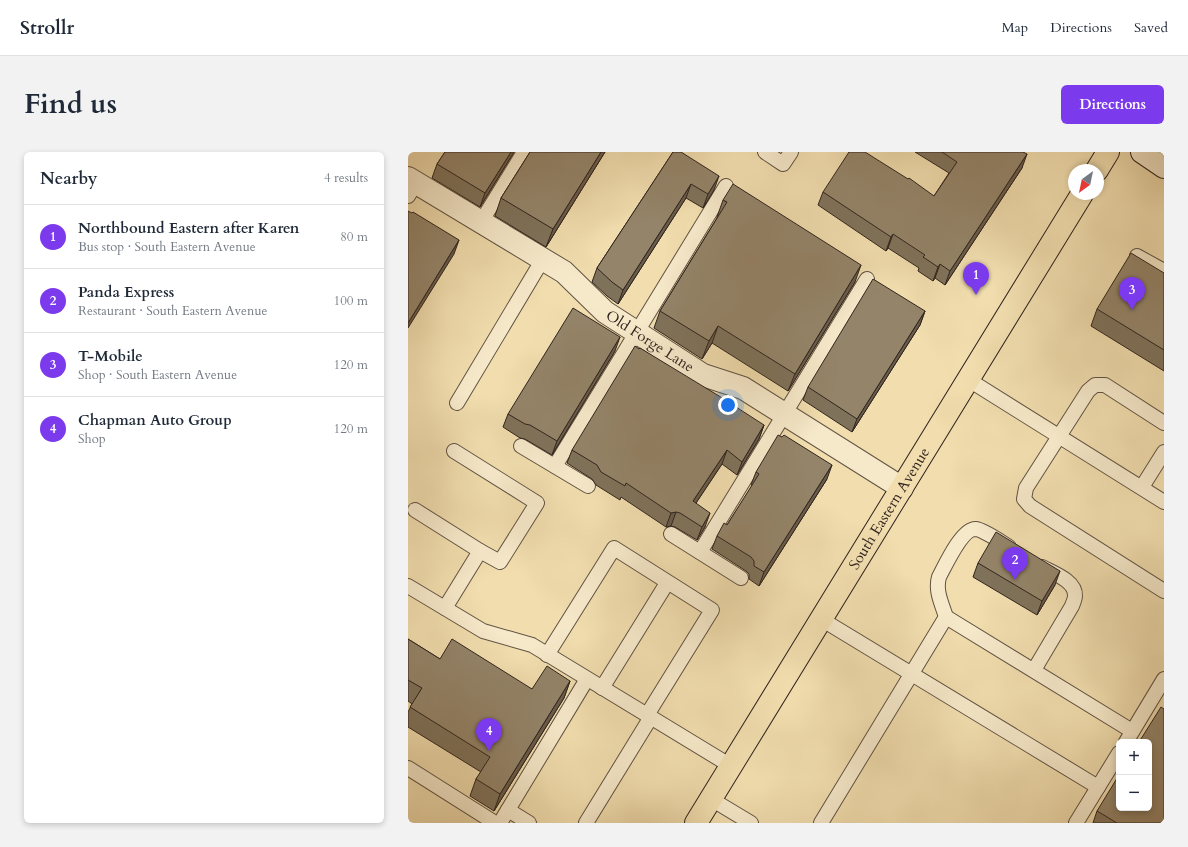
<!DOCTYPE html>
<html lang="en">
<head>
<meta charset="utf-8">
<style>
	body { margin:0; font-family:Cardo,serif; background:#f2f2f3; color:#1f2937 }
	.controls { position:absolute; right:12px; bottom:12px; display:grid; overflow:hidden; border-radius:6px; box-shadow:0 2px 6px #0003 }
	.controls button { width:36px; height:36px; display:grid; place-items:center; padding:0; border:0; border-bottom:1px solid #e0e1e3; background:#fff; color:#1f2937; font:20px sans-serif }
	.compass { position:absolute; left:660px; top:12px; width:36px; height:36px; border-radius:50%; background:#fff; box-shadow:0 2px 6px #0003; rotate:213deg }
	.you { position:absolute; left:320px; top:253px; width:14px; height:14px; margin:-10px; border:3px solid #fff; border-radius:50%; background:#1a73e8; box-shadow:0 0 0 6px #1a73e833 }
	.badge { display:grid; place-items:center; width:26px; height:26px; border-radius:50%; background:#7c3aed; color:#fff; font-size:13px; font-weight:700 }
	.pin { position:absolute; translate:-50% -33px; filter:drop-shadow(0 1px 2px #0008) }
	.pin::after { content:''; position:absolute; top:21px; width:14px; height:12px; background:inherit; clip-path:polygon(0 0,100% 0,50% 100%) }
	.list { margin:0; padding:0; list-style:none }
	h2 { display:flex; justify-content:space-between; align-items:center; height:52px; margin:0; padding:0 16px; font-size:17px }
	h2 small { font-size:13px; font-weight:400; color:#747a83 }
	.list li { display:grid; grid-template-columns:26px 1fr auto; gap:12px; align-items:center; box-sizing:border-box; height:64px; padding:0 16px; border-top:1px solid #e0e1e3 }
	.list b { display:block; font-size:15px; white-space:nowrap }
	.list p { margin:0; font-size:13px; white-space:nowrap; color:#747a83 }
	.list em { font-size:13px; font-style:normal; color:#747a83 }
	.map { position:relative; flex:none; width:756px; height:671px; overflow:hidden; border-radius:6px }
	header { display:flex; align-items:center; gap:24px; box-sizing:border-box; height:56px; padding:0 20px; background:#fff; border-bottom:1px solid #e0e1e3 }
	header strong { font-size:19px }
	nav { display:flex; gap:22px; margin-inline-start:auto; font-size:14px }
	.intro { display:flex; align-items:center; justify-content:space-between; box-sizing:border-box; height:96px; padding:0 24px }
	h1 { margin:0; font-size:28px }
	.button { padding:10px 18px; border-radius:6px; background:#7c3aed; color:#fff; font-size:14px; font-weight:700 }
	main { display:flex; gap:24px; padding:0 24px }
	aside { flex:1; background:#fff; border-radius:6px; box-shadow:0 2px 6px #0003 }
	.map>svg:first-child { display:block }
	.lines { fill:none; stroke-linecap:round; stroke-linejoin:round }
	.lane-casing { stroke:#605242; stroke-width:16 }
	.street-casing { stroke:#605242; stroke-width:24 }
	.secondary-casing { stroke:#30241e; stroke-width:24 }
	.primary-casing { stroke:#30241e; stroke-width:24 }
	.lane { stroke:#f6e9ca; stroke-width:14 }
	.street { stroke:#f6e9ca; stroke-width:22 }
	.secondary { stroke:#f6e9ca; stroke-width:22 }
	.primary { stroke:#f1ddae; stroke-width:22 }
	.wall { fill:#7f725a; stroke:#30241e }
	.shaded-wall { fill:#685c4a; stroke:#30241e }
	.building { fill:#948469; stroke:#30241e }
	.labels { text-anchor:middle; stroke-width:3; stroke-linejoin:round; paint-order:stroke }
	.street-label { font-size:15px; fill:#30241e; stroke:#f6e9ca }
</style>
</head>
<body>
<header>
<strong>Strollr</strong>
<nav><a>Map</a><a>Directions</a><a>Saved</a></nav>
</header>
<div class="intro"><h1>Find us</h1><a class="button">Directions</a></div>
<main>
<aside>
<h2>Nearby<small>4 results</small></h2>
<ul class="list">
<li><span class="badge">1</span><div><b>Northbound Eastern after Karen</b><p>Bus stop · South Eastern Avenue</p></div><em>80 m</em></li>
<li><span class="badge">2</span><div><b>Panda Express</b><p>Restaurant · South Eastern Avenue</p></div><em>100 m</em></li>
<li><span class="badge">3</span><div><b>T-Mobile</b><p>Shop · South Eastern Avenue</p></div><em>120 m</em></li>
<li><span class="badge">4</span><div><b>Chapman Auto Group</b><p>Shop</p></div><em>120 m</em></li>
</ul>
</aside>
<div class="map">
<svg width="756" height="671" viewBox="0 0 756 671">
	<rect width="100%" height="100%" fill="#f1ddae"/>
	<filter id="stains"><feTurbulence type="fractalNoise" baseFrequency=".005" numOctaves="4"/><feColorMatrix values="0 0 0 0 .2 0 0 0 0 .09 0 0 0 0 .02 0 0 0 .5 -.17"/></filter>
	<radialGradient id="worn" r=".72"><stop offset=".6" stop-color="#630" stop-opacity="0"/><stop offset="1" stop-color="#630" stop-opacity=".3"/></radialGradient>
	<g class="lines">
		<defs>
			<g id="lane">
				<path d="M357 0 375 12 383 0"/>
				<path d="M0 44 8 31"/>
				<path d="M73 70 116 0"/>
				<path d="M729 104 756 119"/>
				<path d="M561 228 756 350"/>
				<path d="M49 251 135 107"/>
				<path d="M756 271 697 233H687L680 239 618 336 616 347 622 354 756 439"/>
				<path d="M113 294 180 334"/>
				<path d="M147 314 318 34"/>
				<path d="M734 335 756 300"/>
				<path d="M7 358 72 399"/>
				<path d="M263 382 333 426"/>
				<path d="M292 400 459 127"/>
				<path d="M0 434 75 479 124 493 323 614"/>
				<path d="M37 456 72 399 92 410 129 351 46 299"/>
				<path d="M538 465C534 452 527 439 531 425 537 414 554 376 568 377 576 378 593 390 601 395"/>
				<path d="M413 467 690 635"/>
				<path d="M139 503 206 396 304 458 239 563"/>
				<path d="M626 518 664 454C665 451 667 447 667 444 668 429 645 421 634 415"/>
				<path d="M194 536 259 431"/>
				<path d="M718 590 756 527"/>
				<path d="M0 616 87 671"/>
				<path d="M303 647 343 671"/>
				<path d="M100 658 121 671"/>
				<path d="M92 671 179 527"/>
				<path d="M178 671 243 565"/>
				<path d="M413 671 538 465 724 579"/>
				<path d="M668 671 711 601"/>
			</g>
			<g id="street">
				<path id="s1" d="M0 26 156 120 197 160 295 223 335 236 494 336"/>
			</g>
			<path id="secondary" d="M734 0 756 15"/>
			<g id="primary">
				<path d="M689 18 700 0"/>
				<path id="s2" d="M288 671 674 42"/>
			</g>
		</defs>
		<use href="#lane" class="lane-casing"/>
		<use href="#street" class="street-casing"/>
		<use href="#secondary" class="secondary-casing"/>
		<use href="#primary" class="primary-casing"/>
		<use href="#lane" class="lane"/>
		<use href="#street" class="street"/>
		<use href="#secondary" class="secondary"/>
		<use href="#primary" class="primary"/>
	</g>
	<g class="wall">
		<path d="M37 0H106L72 55 24 26 29 12Z"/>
		<path d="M122 0H197L138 95 87 64 93 46Z"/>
		<path d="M265 0 306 38 295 56 278 46 210 152 199 144 184 130 189 116Z"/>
		<path d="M507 0H615L614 16 537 133 527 126 525 129 510 119 511 116 480 96 478 99 410 53 415 40 526 44 541 21Z"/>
		<path d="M315 48 447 130 380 239 304 191 294 207 246 176 252 159 309 66V65Z"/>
		<path d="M756 121V219L683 174 689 157Z"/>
		<path d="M517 159 512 173 444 280 395 248 400 235Z"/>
		<path d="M207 199 144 303 117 287 112 286 95 275 100 262Z"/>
		<path d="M356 273 351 287 329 323 314 312 288 351 297 375 289 388 267 375 263 374 258 375 213 345 212 348 188 333 184 327 159 311 164 298Z"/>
		<path d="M348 320 419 327 351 434 341 427V422L338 419 304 397 309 384 319 373 344 334 343 333Z"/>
		<path d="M570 411 647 433 629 463 565 425Z"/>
		<path d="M0 487 32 507 124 537 162 529 156 546 86 659 62 644 68 627 73 620 0 575V560L4 552 0 549Z"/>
		<path d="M689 659 756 671H685Z"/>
	</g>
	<g class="shaded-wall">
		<path d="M103 0H106L72 55 77 41Z"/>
		<path d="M193 0H197L138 95 145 77Z"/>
		<path d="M619 2 614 16 537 133 542 119Z"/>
		<path d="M311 24 306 38 295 56 300 42Z"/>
		<path d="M283 32 278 46 210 152 215 138Z"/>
		<path d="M485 82 480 96 478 99 483 85Z"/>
		<path d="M51 88 46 102 0 176V171Z"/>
		<path d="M532 112 527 126 525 129 530 115Z"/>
		<path d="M453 113 447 130 380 239 387 222Z"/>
		<path d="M517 159 512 173 444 280 449 267Z"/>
		<path d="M310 174 304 191 294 207 301 189Z"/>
		<path d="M212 185 207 199 144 303 149 289Z"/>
		<path d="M356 273 351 287 329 323 334 310Z"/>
		<path d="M319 298 314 312 280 363 285 349Z"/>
		<path d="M424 313 419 327 351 434 356 420Z"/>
		<path d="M268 360 263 374 258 375 263 361Z"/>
		<path d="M302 361 297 375 289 388 294 375Z"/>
		<path d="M652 419 647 433 629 463 634 449Z"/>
		<path d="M162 529 156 546 86 659 92 642Z"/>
	</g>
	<g class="building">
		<path d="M37 0H103L77 41 29 12Z"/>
		<path d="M122 0H193L145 77 93 46Z"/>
		<path d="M265 0H273L311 24 300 42 283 32 215 138 204 130 189 116Z"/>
		<path d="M441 0H457L500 27 501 26 526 44 549 10 534 0H615L619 2 542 119 532 112 530 115 515 105 517 103 485 82 483 85 415 40Z"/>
		<path d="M325 32 453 113 387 222 310 174 301 189 252 159 319 50 315 48Z"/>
		<path d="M0 59 4 61 5 60 51 88 0 171Z"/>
		<path d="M723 101 756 121V198L689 157Z"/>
		<path d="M465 127 517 159 449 267 400 235Z"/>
		<path d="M165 156 212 185 149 289 122 273 117 272 100 262Z"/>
		<path d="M227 194 231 197 232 196 311 244 356 273 334 310 319 298 285 349 302 361 294 375 272 361 268 360 263 361 218 331 217 334 193 320 189 313 164 298Z"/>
		<path d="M370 283 374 285 376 283 424 313 356 420 346 414V409L343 405 309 384 316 371 319 373 351 322 348 320Z"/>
		<path d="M588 380 652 419 634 449 570 411Z"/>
		<path d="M0 487 32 507 44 487 124 537 139 514 162 529 92 642 68 627 82 605 2 555 14 536 0 528Z"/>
		<path d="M753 555 756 557V671H709L689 659 711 623V656H741V590H731Z"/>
	</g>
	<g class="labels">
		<g class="street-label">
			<text dy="5" stroke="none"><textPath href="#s1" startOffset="293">Old Forge Lane</textPath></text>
			<text dy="5" stroke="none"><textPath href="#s2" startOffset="369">South Eastern Avenue</textPath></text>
		</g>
	</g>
	<rect width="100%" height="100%" filter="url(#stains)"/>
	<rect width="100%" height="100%" fill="url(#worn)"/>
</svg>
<div class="controls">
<button>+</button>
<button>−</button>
</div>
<svg class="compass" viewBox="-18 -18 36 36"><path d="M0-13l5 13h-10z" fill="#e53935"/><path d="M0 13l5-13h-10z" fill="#747a83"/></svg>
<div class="you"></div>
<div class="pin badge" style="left:568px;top:143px">1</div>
<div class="pin badge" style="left:607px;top:428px">2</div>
<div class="pin badge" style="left:724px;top:158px">3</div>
<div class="pin badge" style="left:81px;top:599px">4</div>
</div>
</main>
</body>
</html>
